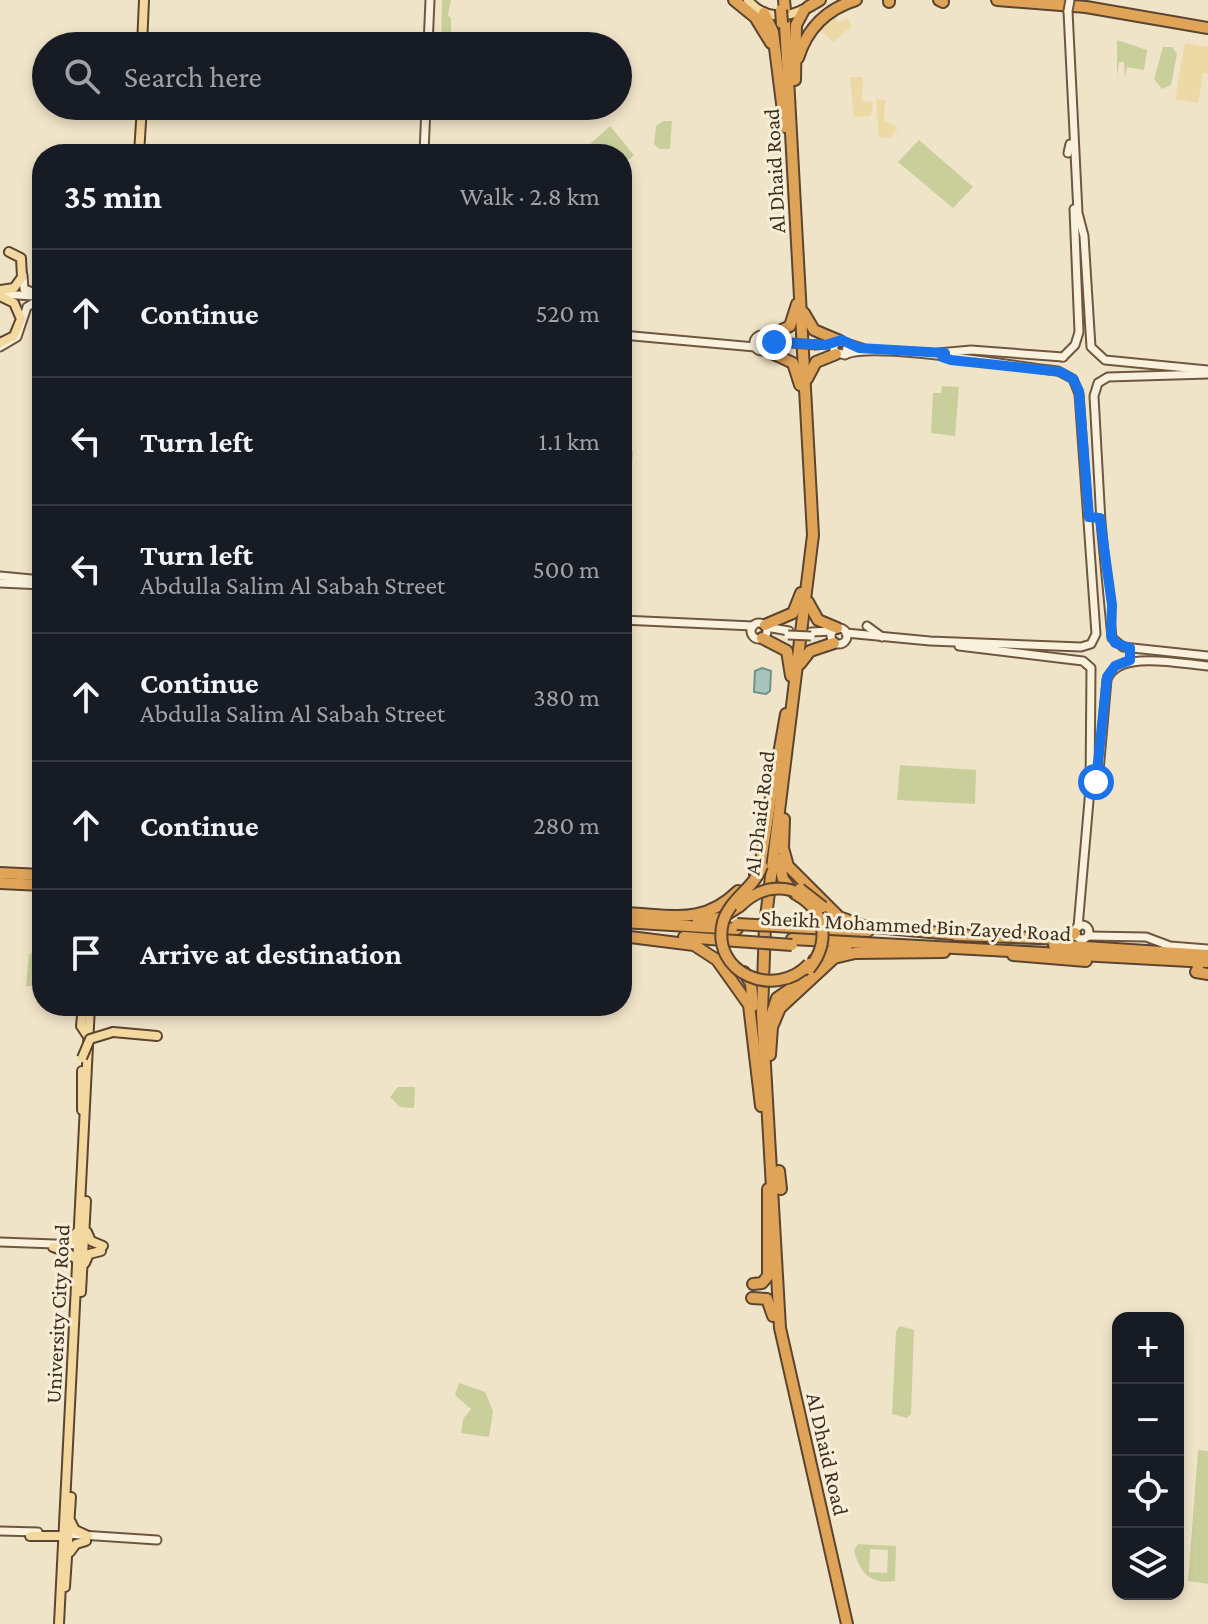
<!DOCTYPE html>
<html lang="en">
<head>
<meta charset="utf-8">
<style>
	body { margin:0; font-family:"Crimson Pro",serif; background:#242831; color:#f1f3f6 }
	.controls { position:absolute; right:24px; bottom:24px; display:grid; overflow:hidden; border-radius:16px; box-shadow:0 4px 12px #0003 }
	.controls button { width:72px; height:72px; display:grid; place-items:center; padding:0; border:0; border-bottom:2px solid #363941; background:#171b24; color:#f1f3f6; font:40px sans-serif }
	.stop { position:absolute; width:24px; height:24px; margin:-18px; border:6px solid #1a73e8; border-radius:50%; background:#fff }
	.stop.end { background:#1a73e8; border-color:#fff; box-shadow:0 2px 8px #0008 }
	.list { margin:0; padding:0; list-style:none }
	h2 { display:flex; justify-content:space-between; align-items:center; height:104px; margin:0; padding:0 32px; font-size:34px }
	h2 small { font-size:26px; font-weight:400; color:#9ea1a6 }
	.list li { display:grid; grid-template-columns:52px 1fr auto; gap:24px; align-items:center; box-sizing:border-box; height:128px; padding:0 32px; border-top:2px solid #363941 }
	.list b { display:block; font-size:30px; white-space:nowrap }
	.list p { margin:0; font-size:26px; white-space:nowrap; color:#9ea1a6 }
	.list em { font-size:26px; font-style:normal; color:#9ea1a6 }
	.icon { flex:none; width:44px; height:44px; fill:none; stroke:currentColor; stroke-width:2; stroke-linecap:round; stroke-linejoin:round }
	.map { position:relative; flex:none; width:1208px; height:1624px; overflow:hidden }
	.search { position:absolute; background:#171b24; box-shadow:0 4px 12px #0003; left:32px; top:32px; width:600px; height:88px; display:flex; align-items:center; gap:20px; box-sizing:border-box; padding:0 28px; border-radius:44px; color:#9ea1a6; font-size:30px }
	.panel { position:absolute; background:#171b24; box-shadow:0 4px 12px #0003; left:32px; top:144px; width:600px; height:872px; border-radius:32px }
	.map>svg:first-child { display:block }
	.green { fill:#c9cf9b; fill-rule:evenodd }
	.sand { fill:#ecd9a5 }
	.water { fill:#a9c4bc; stroke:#6f938a; stroke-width:2 }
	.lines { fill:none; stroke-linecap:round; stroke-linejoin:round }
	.secondary-casing { stroke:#6f573f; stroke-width:11 }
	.primary-casing { stroke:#5b4430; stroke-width:12 }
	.highway-casing { stroke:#5b4430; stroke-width:14 }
	.secondary { stroke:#faf1dc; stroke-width:7 }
	.primary { stroke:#f3d9a0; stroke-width:8 }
	.highway { stroke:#e0a458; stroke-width:10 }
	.secondary-bridge-casing { stroke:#6f573f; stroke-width:11; stroke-linecap:butt }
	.primary-bridge-casing { stroke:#5b4430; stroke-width:12; stroke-linecap:butt }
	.highway-bridge-casing { stroke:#5b4430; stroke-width:14; stroke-linecap:butt }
	.secondary-bridge { stroke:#faf1dc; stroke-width:7 }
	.primary-bridge { stroke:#f3d9a0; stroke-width:8 }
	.highway-bridge { stroke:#e0a458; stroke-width:10 }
	.route { stroke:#1a73e8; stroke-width:10 }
	.labels { text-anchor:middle; stroke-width:6; stroke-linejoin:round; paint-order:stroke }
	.street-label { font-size:22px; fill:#3d2e20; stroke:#f7eed8 }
</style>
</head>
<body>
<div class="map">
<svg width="1208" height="1624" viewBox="0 0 1208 1624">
	<rect width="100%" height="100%" fill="#f0e4c8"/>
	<g class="green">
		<path d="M442 0H451L448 15 451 18V46H441Z"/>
		<path d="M1117 40 1147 50 1144 70 1127 67 1125 78 1124 62H1119L1117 77Z"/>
		<path d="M1163 47H1172L1177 54 1171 85 1162 89 1154 79Z"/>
		<path d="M663 121H672L670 149H659L654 144 656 126Z"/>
		<path d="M610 126 634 155 622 166V154H579Z"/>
		<path d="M919 140 973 187 953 208 898 162Z"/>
		<path d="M942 386 959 387 955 436 931 433 933 393H941Z"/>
		<path d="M622 450 633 451 629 505H622Z"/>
		<path d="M900 765 976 770 975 804 897 800Z"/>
		<path d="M42 941V986H26L29 955Z"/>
		<path d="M398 1087H415L414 1108 400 1107 390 1097Z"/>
		<path d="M900 1326 914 1330 911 1414 907 1418 892 1414 896 1331Z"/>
		<path d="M459 1383 485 1392 493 1411 489 1437 461 1433 463 1419 471 1409 455 1395Z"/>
		<path d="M1198 1450 1208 1451V1584L1188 1581Z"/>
		<path d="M858 1544 896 1546 895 1581C870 1585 859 1572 854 1550ZM870 1549 888 1550 887 1573 869 1572Z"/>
	</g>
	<g class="sand">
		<path d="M834 15 839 23 847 18 852 26 833 42 818 28Z"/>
		<path d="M1185 43 1208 47V73H1203L1198 103 1175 99Z"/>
		<path d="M850 77H863L862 101 873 102 871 116 854 117Z"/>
		<path d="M876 99 885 100 884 120 898 128 891 137 879 138Z"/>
	</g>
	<path class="water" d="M762 668 771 671 770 691 766 694 754 692 755 671Z"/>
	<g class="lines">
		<defs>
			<g id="secondary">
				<path d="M1068 11 1078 213 1084 236 1091 347 1105 360 1208 370"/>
				<path d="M428 46 430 0"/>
				<path d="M1068 153 1070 144"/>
				<path d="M424 154 426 106"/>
				<path d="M23 275 24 289 39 294"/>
				<path d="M0 294 34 296"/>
				<circle cx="762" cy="343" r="8"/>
				<path d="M622 335 755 347"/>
				<path d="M848 344 845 355 834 352V345L840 341 862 348"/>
				<path d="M816 345 836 343"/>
				<path d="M0 347 17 337 27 307 42 298"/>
				<path d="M938 353 971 350 1063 357"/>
				<path d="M1063 357 1075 345 1079 332 1074 209"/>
				<path d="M1208 374 1108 377 1098 383 1094 396 1101 522 1112 638 1123 647 1208 656"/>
				<path d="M0 576 42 580"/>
				<path d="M0 583 42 585"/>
				<path d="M622 620 753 626"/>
				<circle cx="759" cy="631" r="8"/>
				<path d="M867 626 882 637"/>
				<path d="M766 627 789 631"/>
				<circle cx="839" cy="636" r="8"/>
				<path d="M811 632 833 631"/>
				<path d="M846 633 930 641 1081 647 1091 644 1096 634 1079 394 1073 379 1058 371C1017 367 877 342 847 354"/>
				<path d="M959 646 1083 661 1091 668 1090 789 1078 927"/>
				<path d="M1093 793 1099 771 1107 680C1117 649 1181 664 1208 666"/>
				<circle cx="1082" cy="932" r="7"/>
				<path d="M1088 936 1146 937 1170 946 1208 949"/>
				<path d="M0 1242 82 1245"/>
				<path d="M0 1531 38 1532"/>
				<path d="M66 1534 157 1540"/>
			</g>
			<g id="primary">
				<path d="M748 0C762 18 785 19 804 9"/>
				<path d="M142 46 144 0"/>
				<path d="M139 154 142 106"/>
				<path d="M0 290 14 288 22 277 21 258 9 252"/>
				<path d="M0 296 14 303 21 319 14 336 0 343"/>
				<path d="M83 1006 81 1026 87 1035"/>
				<path d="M113 1032 157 1036"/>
				<path d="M82 1071V1110"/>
				<path d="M87 1232 91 1241 103 1246"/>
				<path d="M62 1244 72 1240 76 1233"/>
				<path d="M53 1247 67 1252 77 1260"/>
				<path d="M85 1263 89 1254 101 1251"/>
				<path d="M81 1292 86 1201"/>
				<path d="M71 1522 75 1530 88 1536"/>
				<path d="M30 1536H65"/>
				<path d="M70 1552 76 1544 86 1541"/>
				<path d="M65 1587 71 1497"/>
				<path d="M59 1624 90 1006"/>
			</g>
			<g id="highway">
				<path d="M734 0 755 17 771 43"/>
				<path d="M784 0 785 10"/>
				<path d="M939 0 943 2"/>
				<path d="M997 0 1086 7 1208 28"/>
				<path d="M889 2V0"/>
				<path d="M808 7 820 0"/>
				<path d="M764 13 773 32 785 127"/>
				<path d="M785 23 813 535 765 925 762 1013 780 1328 847 1624"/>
				<path d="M798 58C807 29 827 9 856 0"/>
				<path d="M795 80 796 25 804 10"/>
				<path d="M804 313 814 330 840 341"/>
				<path d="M767 337 790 326 797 304"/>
				<path d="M765 350 793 363 800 385"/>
				<path d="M807 379 816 362 836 354"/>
				<path d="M808 602 818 620 837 628"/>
				<path d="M765 625 793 613 801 593"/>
				<path d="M762 638 787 651 791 676"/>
				<path d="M800 664 810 651 834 643"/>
				<path d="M775 777 786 714"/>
				<path d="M784 819 783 848 788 866 839 917 864 926 963 935"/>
				<path d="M778 859 783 879 795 894"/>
				<path d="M0 873 42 875"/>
				<path d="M755 874 761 861 775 771"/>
				<path d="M0 883 42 885"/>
				<path d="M622 913C670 914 701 927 738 891"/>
				<path d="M698 920 721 918 740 906"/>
				<path d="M622 922 737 929"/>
				<path d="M792 927 868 931"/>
				<path d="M956 935 1067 939 1075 933"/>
				<path d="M622 936 694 945 717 960 749 1005 761 1106"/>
				<path d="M684 937 736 941"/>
				<path d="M792 939 1208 962"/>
				<path d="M1054 945 1208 955"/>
				<path d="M1013 955 1086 961"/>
				<path d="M814 960 831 951 847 950"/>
				<path d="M1198 968 1196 972 1208 974"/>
				<path d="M744 972 751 984 753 1006"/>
				<path d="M768 1025 777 998 803 980"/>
				<path d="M770 1055 772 1027 780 1008 834 958 855 953 944 952"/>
				<path d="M775 1182 776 1188 781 1189 779 1171"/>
				<path d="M753 1284 762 1283 768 1276V1189"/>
				<path d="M752 1298 767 1299 773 1316"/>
			</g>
		</defs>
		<use href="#secondary" class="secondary-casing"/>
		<use href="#primary" class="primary-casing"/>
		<use href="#highway" class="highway-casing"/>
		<use href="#secondary" class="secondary"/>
		<use href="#primary" class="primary"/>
		<use href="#highway" class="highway"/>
		<defs>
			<g id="secondary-bridge">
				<path d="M1068 11 1070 0"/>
				<path d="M779 342 816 345"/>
				<path d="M788 635 811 636"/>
			</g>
			<path id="primary-bridge" d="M82 1058 90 1039 113 1032"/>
			<g id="highway-bridge">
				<path d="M781 10 782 23"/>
				<path d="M762 866C754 889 730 898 723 922 710 974 776 1000 809 964"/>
				<path d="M800 889 823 907"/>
				<path d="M797 895C827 912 830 943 809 969"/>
				<path d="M740 906C758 888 780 884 802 894"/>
				<path d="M737 924 792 927"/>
				<path d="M736 941 792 945"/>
			</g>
		</defs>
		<use href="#secondary-bridge" class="secondary-bridge-casing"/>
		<use href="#primary-bridge" class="primary-bridge-casing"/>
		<use href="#highway-bridge" class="highway-bridge-casing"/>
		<use href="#secondary-bridge" class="secondary-bridge"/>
		<use href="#primary-bridge" class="primary-bridge"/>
		<use href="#highway-bridge" class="highway-bridge"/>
	</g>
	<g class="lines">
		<path class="route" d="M774 342 825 345 842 340 859 348 945 353 942 357 951 360 1061 372 1073 379 1079 391 1089 517 1100 518 1112 605 1111 635 1115 643 1130 648V660L1115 666 1107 677 1096 782"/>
	</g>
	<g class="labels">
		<g class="street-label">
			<text transform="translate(774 171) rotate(-93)" y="8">Al Dhaid Road</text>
			<text transform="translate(759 813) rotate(-83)" y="8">Al Dhaid Road</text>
			<text transform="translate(916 925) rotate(3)" y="8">Sheikh Mohammed Bin Zayed Road</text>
			<text transform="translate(57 1314) rotate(-87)" y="8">University City Road</text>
			<text transform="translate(828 1454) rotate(77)" y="8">Al Dhaid Road</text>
		</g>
	</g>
</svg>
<div class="controls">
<button>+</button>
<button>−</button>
<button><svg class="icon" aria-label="locate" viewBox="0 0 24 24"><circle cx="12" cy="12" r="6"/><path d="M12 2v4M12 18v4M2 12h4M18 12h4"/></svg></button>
<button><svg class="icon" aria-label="layers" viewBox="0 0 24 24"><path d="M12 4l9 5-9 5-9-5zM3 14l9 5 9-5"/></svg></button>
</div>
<div class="stop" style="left:1096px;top:782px"></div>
<div class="stop end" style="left:774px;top:342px"></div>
<div class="search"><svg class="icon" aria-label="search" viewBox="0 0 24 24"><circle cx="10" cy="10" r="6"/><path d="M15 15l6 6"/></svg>Search here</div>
<section class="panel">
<h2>35 min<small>Walk · 2.8 km</small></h2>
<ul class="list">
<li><svg class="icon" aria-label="ahead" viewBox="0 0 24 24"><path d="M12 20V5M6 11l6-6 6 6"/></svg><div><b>Continue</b></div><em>520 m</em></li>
<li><svg class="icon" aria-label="left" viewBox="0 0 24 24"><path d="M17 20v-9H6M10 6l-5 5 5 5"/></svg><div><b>Turn left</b></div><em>1.1 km</em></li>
<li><svg class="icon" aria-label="left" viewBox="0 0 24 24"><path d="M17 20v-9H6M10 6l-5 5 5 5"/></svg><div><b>Turn left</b><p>Abdulla Salim Al Sabah Street</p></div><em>500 m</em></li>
<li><svg class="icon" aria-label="ahead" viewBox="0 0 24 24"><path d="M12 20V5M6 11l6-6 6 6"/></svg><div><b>Continue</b><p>Abdulla Salim Al Sabah Street</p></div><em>380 m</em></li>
<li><svg class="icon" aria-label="ahead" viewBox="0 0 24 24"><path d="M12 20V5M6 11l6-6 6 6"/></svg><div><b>Continue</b></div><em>280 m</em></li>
<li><svg class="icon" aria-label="arrive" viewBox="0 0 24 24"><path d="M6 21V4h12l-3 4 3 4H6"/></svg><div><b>Arrive at destination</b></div></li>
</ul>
</section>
</div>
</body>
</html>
